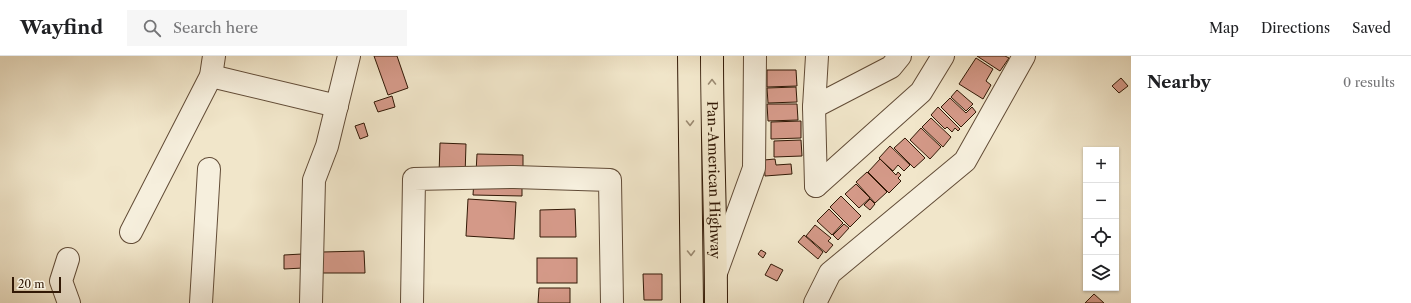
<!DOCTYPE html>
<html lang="en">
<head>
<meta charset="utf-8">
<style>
	body { margin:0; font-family:"Libre Caslon Text",serif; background:#f6f6f6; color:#202124 }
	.controls { position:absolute; right:12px; bottom:12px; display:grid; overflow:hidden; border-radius:0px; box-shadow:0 1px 3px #0004 }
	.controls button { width:36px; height:36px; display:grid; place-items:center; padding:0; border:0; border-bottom:1px solid #e0e0e0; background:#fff; color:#202124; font:20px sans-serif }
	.scale { position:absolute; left:12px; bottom:10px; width:49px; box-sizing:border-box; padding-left:4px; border:2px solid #321906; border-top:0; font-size:11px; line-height:14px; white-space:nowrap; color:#321906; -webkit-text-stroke:3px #f6efdd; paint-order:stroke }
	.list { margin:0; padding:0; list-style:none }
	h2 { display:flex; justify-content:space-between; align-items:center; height:52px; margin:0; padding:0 16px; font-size:17px }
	h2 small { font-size:13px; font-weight:400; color:#757577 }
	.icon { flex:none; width:22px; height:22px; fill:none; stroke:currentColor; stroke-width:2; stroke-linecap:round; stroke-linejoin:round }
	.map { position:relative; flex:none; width:1131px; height:247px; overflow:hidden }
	header { display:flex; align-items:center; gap:24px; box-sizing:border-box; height:56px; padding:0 20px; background:#fff; border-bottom:1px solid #e0e0e0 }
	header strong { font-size:19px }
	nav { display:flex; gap:22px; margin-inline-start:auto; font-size:14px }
	.search { width:280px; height:36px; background:#f6f6f6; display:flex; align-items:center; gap:10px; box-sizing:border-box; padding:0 14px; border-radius:0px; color:#757577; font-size:15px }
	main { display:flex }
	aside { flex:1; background:#fff }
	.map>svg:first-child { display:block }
	.building { fill:#d49988; stroke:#321906 }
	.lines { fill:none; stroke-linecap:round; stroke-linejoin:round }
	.minor-casing { stroke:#624c37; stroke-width:24 }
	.highway-casing { stroke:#321906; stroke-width:24 }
	.minor { stroke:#f6efdd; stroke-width:22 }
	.highway { stroke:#f1e6ca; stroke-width:22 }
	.oneway { stroke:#9b8a72 }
	.labels { text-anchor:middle; stroke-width:3; stroke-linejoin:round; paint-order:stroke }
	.street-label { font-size:14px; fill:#321906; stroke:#f6efdd }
</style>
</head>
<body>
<header>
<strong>Wayfind</strong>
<div class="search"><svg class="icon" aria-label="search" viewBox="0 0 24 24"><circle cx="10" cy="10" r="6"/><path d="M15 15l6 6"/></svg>Search here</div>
<nav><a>Map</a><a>Directions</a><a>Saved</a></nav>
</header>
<main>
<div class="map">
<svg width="1131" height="247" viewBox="0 0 1131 247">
	<rect width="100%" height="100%" fill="#f1e6ca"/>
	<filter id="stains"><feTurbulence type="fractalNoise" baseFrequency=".005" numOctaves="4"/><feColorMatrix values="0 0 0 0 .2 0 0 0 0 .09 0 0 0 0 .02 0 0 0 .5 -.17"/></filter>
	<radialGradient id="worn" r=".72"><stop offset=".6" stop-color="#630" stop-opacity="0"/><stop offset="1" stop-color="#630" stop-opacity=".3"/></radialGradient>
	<g class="building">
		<path d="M374 0H397L408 32 388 39Z"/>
		<path d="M977 0H1005L1009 2 1000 15Z"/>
		<path d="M976 2 993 13 986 25 991 29 983 43 959 28Z"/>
		<path d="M767 14H796L797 30 767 31Z"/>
		<path d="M1121 22 1128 30 1119 37 1112 30Z"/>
		<path d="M796 31 797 46 768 47 767 32Z"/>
		<path d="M957 34 973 48 966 55 951 41Z"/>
		<path d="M392 40 395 51 378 56 374 46Z"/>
		<path d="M950 42 966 57 972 51 976 56 961 71 941 51Z"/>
		<path d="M767 48H797L798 64 768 65Z"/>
		<path d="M938 51 960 73 958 75 955 72 952 76 947 71 945 73 931 59Z"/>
		<path d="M931 62 951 81 943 91 922 71Z"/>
		<path d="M801 65V82L771 83V66Z"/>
		<path d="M364 67 368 80 360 83 355 70Z"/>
		<path d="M921 72 941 91 930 103 910 84Z"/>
		<path d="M905 82 925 102 914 112 894 92Z"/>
		<path d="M801 84 802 100 774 101V85Z"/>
		<path d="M440 87 466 88 465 120 439 119Z"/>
		<path d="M890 90 910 109 904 115 898 109 893 115 879 102Z"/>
		<path d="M477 98 523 99V118L476 117Z"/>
		<path d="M775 103 776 109 791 108 792 118 765 120 764 104Z"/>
		<path d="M880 103 896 119 898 116 901 119 898 122 901 125 889 137 868 116Z"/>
		<path d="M867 116 887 136 875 147 856 126Z"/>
		<path d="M474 124 522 125V140L473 139Z"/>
		<path d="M856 128 870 142 859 152 845 138Z"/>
		<path d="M841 140 861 160 850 171 830 151Z"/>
		<path d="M468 143 516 146 514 183 466 180Z"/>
		<path d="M870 143 875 148 870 154 864 149Z"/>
		<path d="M575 153 576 181H540V154Z"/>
		<path d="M829 153 843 167 832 179 817 165Z"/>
		<path d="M844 168 849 172 838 184 833 179Z"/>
		<path d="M815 169 831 182 828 185 833 189 826 197 806 180Z"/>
		<path d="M804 179 823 196 818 203 798 186Z"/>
		<path d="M761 194 766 197 763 202 758 198Z"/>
		<path d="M364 195 365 217H322V196Z"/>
		<path d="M302 198 303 212 284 213V199Z"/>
		<rect x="537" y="202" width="40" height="25"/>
		<path d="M771 208 783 214 777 225 765 219Z"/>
		<path d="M643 218H662V244H644Z"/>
		<path d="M539 232H570V247H538Z"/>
		<path d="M1094 238 1104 247H1085Z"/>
	</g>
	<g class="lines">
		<defs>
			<g id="minor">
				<path d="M211 20 337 50"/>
				<path d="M814 51 891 11 900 0"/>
				<path d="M816 130 921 36 943 0"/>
				<path d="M816 130 814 51 817 0"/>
				<path d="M131 176 211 20 214 0"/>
				<path d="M68 203 61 225 69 247"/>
				<path d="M716 217 754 112 755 0"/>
				<path d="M201 247 209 113"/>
				<path d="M311 247 314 124 327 90 349 0"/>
				<path d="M412 247 414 123 514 121 610 124 612 247"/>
				<path d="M815 247 830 217 965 105 1024 0"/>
			</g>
			<g id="highway">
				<path d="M689 0 692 247"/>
				<path id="s1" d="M712 0C712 82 716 165 716 247"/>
			</g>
		</defs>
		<use href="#minor" class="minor-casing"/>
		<use href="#highway" class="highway-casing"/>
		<use href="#minor" class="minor"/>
		<use href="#highway" class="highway"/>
	</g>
	<defs><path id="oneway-chevron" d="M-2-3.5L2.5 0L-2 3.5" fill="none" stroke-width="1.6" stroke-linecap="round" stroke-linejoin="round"/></defs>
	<g class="oneway">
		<use href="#oneway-chevron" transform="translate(712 26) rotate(-90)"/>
		<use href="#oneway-chevron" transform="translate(690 67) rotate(89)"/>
		<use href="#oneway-chevron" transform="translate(691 197) rotate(89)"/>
	</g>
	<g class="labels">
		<g class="street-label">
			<text dy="5" stroke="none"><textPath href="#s1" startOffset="124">Pan-American Highway</textPath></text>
		</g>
	</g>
	<rect width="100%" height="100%" filter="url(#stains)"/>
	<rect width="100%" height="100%" fill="url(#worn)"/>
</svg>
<div class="controls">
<button>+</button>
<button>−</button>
<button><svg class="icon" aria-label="locate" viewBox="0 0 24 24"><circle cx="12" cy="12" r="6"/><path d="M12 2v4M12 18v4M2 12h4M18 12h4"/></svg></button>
<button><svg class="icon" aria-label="layers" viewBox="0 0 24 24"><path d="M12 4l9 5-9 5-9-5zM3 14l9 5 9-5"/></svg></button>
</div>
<div class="scale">20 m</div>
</div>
<aside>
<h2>Nearby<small>0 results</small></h2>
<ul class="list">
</ul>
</aside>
</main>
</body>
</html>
